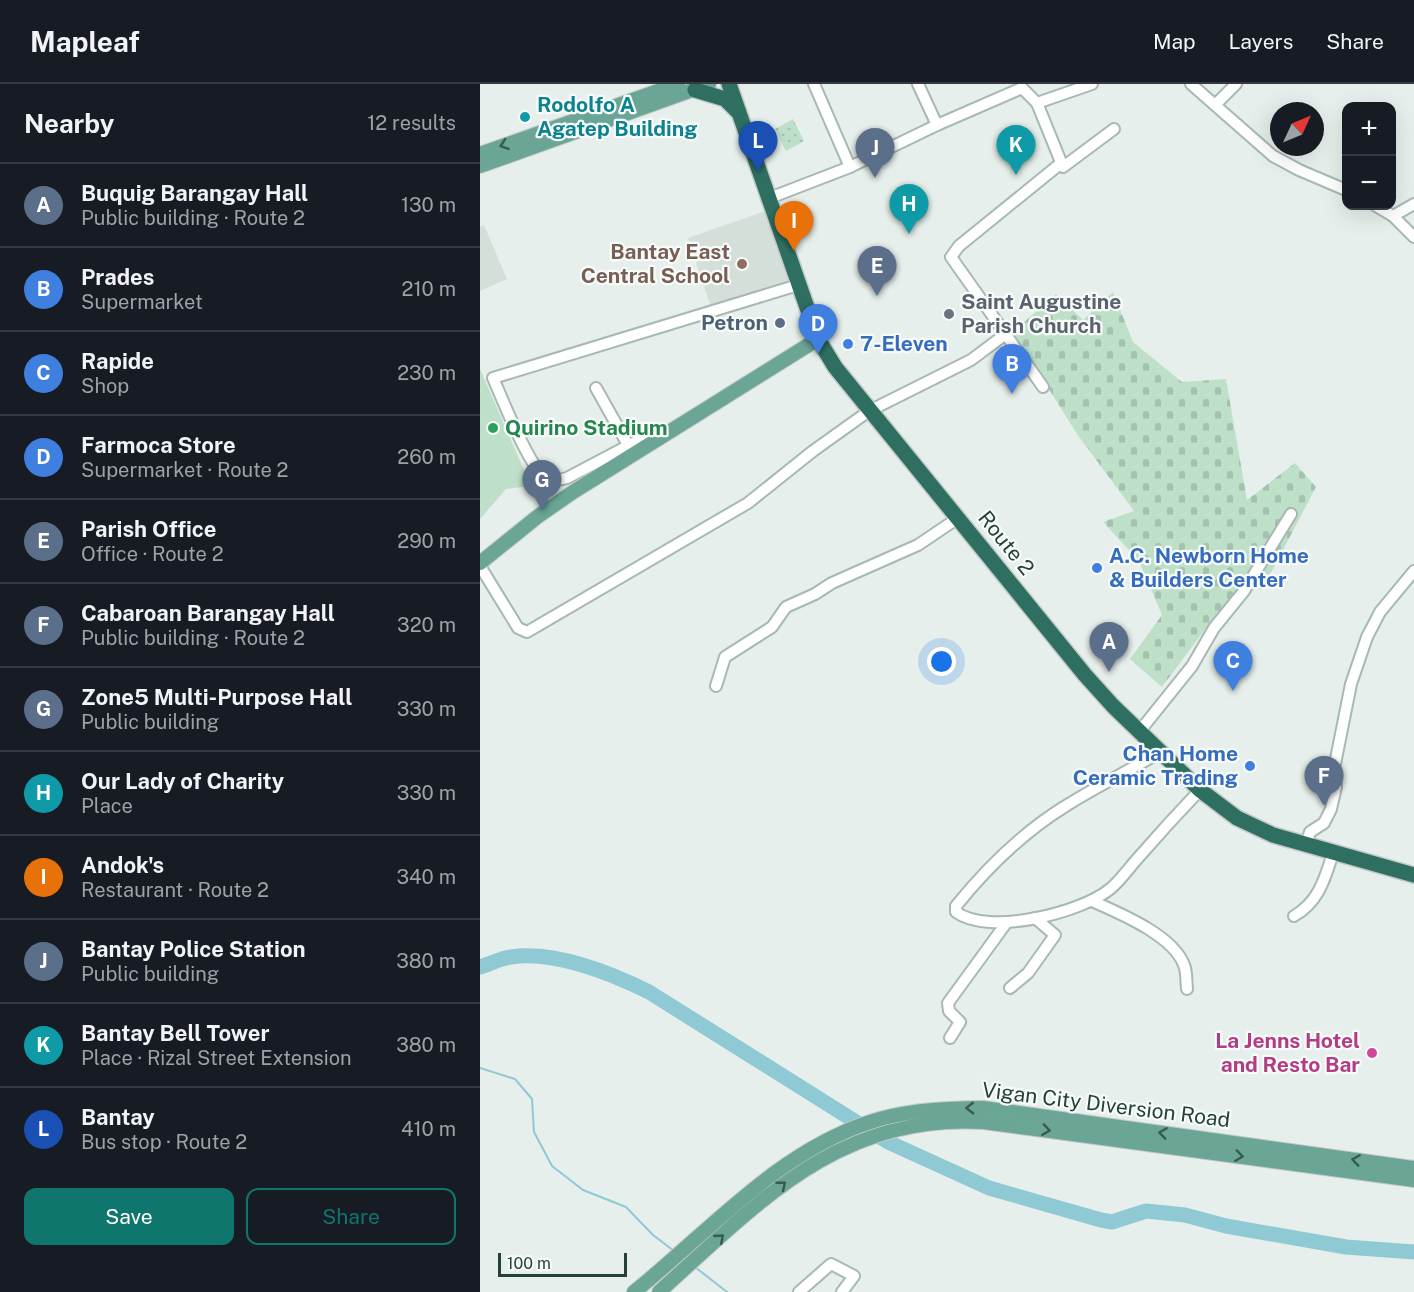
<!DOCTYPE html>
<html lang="en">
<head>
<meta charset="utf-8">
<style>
	body { margin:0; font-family:"Public Sans",sans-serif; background:#20242c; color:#f1f3f6 }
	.controls { position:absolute; right:18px; top:18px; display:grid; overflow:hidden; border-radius:12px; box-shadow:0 6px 24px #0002 }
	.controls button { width:54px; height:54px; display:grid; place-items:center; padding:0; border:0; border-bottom:2px solid #363941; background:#171b24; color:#f1f3f6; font:30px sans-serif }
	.compass { position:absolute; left:790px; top:18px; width:54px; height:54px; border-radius:50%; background:#171b24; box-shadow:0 6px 24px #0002; rotate:46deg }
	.scale { position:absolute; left:18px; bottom:15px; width:129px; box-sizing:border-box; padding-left:6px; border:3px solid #24423a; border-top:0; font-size:16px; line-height:21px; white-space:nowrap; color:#24423a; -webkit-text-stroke:4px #f7fbf9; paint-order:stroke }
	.you { position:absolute; left:462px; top:578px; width:21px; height:21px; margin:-15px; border:4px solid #fff; border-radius:50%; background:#1a73e8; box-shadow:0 0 0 9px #1a73e833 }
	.badge { display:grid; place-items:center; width:39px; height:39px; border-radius:50%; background:#0f766e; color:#fff; font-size:20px; font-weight:700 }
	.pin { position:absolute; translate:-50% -50px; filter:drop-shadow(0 2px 3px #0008) }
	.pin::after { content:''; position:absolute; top:32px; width:21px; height:18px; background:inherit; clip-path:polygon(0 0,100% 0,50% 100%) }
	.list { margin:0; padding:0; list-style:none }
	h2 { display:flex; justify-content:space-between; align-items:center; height:78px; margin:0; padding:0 24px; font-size:26px }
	h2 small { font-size:20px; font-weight:400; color:#9ea1a6 }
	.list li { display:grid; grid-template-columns:39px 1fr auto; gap:18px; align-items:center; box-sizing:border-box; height:84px; padding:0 24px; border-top:2px solid #363941 }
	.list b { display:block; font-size:22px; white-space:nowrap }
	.list p { margin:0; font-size:20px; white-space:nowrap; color:#9ea1a6 }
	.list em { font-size:20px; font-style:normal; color:#9ea1a6 }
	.actions { display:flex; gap:12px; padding:18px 24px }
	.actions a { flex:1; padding:14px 0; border:2px solid #0f766e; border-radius:12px; text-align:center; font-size:21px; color:#0f766e }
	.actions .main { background:#0f766e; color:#fff }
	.map { position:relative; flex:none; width:934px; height:1208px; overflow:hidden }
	header { display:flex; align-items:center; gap:36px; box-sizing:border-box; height:84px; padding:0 30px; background:#171b24; border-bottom:2px solid #363941 }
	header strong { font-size:28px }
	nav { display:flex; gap:33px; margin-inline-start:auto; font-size:21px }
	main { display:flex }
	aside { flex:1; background:#171b24 }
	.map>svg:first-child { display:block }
	.built { fill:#d4dfda }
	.grass { fill:url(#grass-dots) }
	.cemetery { fill:url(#cemetery-stones) }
	.pitch { fill:#bfe0c8 }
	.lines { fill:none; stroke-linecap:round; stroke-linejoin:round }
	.stream { stroke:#8ec9d4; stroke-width:2 }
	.river { stroke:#8ec9d4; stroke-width:15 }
	.minor-casing { stroke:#a8b8b2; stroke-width:14 }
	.major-casing { stroke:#c2cac8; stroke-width:16 }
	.highway-casing { stroke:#c2cac8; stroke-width:18 }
	.minor { stroke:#fff; stroke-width:10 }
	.major { stroke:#6aa596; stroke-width:14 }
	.highway { stroke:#2f6f62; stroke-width:15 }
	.oneway { stroke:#365b51 }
	.culture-dot { fill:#0f9aa8; stroke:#f7fbf9; stroke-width:2 }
	.education-dot { fill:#8d6e63; stroke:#f7fbf9; stroke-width:2 }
	.worship-dot { fill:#6b7280; stroke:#f7fbf9; stroke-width:2 }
	.service-dot { fill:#5c6f8a; stroke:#f7fbf9; stroke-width:2 }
	.shop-dot { fill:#3f7fe0; stroke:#f7fbf9; stroke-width:2 }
	.leisure-dot { fill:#2e9e5b; stroke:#f7fbf9; stroke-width:2 }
	.hotel-dot { fill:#d1479c; stroke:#f7fbf9; stroke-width:2 }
	.labels { text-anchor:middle; stroke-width:4.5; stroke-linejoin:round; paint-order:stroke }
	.culture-label { font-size:21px; font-weight:bold; fill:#0d838f; stroke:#f7fbf9; text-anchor:start }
	.education-label { font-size:21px; font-weight:bold; fill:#785e54; stroke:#f7fbf9; text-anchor:end }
	.worship-label { font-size:21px; font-weight:bold; fill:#5b616d; stroke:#f7fbf9; text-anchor:start }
	.service-label { font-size:21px; font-weight:bold; fill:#4e5e75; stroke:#f7fbf9; text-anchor:end }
	.shop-label { font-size:21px; font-weight:bold; fill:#366cbe; stroke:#f7fbf9; text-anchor:start }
	.leisure-label { font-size:21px; font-weight:bold; fill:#27864d; stroke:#f7fbf9; text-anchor:start }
	.street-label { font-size:21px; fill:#24423a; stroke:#f7fbf9 }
	.hotel-label { font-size:21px; font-weight:bold; fill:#b23c85; stroke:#f7fbf9; text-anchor:end }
</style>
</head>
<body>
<header>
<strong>Mapleaf</strong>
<nav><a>Map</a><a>Layers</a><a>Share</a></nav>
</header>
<main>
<aside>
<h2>Nearby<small>12 results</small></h2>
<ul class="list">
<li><span class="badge" style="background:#5c6f8a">A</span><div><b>Buquig Barangay Hall</b><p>Public building · Route 2</p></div><em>130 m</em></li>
<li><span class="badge" style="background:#3f7fe0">B</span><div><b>Prades</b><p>Supermarket</p></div><em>210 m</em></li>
<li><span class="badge" style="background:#3f7fe0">C</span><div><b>Rapide</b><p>Shop</p></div><em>230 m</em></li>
<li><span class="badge" style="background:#3f7fe0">D</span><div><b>Farmoca Store</b><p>Supermarket · Route 2</p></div><em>260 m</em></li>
<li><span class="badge" style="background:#5c6f8a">E</span><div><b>Parish Office</b><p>Office · Route 2</p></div><em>290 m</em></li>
<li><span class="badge" style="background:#5c6f8a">F</span><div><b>Cabaroan Barangay Hall</b><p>Public building · Route 2</p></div><em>320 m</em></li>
<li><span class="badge" style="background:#5c6f8a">G</span><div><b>Zone5 Multi-Purpose Hall</b><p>Public building</p></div><em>330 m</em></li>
<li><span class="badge" style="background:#0f9aa8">H</span><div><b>Our Lady of Charity</b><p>Place</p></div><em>330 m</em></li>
<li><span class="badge" style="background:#e8710a">I</span><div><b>Andok's</b><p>Restaurant · Route 2</p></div><em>340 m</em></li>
<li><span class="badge" style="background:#5c6f8a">J</span><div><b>Bantay Police Station</b><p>Public building</p></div><em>380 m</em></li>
<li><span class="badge" style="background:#0f9aa8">K</span><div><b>Bantay Bell Tower</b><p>Place · Rizal Street Extension</p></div><em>380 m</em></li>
<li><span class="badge" style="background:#1a4fb4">L</span><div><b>Bantay</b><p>Bus stop · Route 2</p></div><em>410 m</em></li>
</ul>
<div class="actions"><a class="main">Save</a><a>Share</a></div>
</aside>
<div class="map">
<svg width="934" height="1208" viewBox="0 0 934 1208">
	<defs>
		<pattern id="grass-dots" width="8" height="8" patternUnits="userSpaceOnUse" patternTransform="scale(1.5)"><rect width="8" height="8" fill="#bfe0c8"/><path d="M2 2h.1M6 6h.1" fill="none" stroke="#a4c1ad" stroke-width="1.8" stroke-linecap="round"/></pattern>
		<pattern id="cemetery-stones" width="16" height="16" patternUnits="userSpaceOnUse" patternTransform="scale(1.5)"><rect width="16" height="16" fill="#bfe0c8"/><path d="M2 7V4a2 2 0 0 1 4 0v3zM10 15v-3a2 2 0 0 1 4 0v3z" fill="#a4c1ad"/></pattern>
	</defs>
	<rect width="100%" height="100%" fill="#e6efeb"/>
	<g class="built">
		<path d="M288 126 317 205 233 229 208 154Z"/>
		<path d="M4 141 27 195 0 207V143Z"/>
	</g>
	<path class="grass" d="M313 35 324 57 306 67 295 45Z"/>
	<path class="cemetery" d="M633 208 653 258 702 298 746 295 767 416 815 379 836 403 782 506 764 501 729 540 682 603 650 575 682 531 659 477 623 438 654 427 597 350 533 248 576 210 603 236Z"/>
	<path class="pitch" d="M0 285 51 402 26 405 0 435Z"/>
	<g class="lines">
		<g class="stream">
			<path d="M0 984 35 995 52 1015 54 1048 72 1082 103 1106 146 1123 173 1151 194 1167"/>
			<path d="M215 1183 247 1208"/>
		</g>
		<path class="river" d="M0 883C10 880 21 874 31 873 73 866 131 889 169 908L408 1058 509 1104 621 1136 632 1138 666 1127 705 1131 746 1142 866 1163 934 1168"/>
		<defs>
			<g id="minor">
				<path d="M334 0 370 83"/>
				<path d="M438 0 457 41"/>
				<path d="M711 0 793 72 819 86 866 106"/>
				<path d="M557 19 583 83 634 45"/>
				<path d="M735 21 756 0"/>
				<path d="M287 115 370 83 457 41 542 4 557 19 612 0"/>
				<path d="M896 122 913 132 934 153"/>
				<path d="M913 132 934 120"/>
				<path d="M563 303 471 173 479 162 580 80"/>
				<path d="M116 304 148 361"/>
				<path d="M163 354 87 394C79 396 72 398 65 393 49 383 22 314 13 294L318 201"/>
				<path d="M0 482 38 544 47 548 268 419 333 367 389 327 491 276 527 249"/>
				<path d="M236 602 245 573 292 543 306 523 335 510 352 499 438 461 478 434"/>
				<path d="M659 648 712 582 734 544 764 507 811 430"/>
				<path d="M680 668C649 687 615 703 584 723 544 748 506 785 476 822V828C508 852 601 829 630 805 640 797 649 784 658 774 678 751 699 728 720 706"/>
				<path d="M826 761 830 748 844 739 851 725 856 703 854 685 871 600 887 553 900 528 934 487"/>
				<path d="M612 817C639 829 693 851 704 881 707 888 706 897 707 905"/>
				<path d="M814 832C839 818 845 794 853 769"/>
				<path d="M530 904 548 889 575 851 555 834"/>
				<path d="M470 954 480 938 469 927 468 919 527 838"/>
				<path d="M319 1208 351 1180 374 1192 362 1208"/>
			</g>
			<g id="major">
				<path d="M0 70 198 0"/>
				<path d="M0 82 229 0"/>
				<path d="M0 479 57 433 93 408 338 255"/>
				<path d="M154 1208C229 1148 296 1069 390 1038 425 1026 466 1024 503 1024L934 1084"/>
				<path d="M179 1208C278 1119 358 1030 503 1038L934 1096"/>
			</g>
			<g id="highway">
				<path d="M249 0 338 255 355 283 605 591 633 622 720 706 757 734 793 751 934 791"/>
				<path d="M215 6 245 15 257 27"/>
			</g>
		</defs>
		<use href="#minor" class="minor-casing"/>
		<use href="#major" class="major-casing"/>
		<use href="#highway" class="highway-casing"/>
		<use href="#minor" class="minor"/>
		<use href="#major" class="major"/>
		<use href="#highway" class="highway"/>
	</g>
	<defs><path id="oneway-chevron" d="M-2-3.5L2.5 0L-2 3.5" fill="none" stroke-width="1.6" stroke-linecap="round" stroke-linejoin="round" transform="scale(1.5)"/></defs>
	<g class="oneway">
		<use href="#oneway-chevron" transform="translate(24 61) rotate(161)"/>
		<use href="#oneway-chevron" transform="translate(490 1024) rotate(179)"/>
		<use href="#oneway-chevron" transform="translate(566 1046) rotate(8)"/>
		<use href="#oneway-chevron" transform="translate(683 1049) rotate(-172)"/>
		<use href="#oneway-chevron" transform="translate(759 1072) rotate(8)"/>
		<use href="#oneway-chevron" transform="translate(876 1076) rotate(-172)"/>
		<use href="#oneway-chevron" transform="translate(302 1101) rotate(-39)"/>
		<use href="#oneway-chevron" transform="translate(240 1154) rotate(-41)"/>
	</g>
	<circle class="culture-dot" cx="45" cy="33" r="6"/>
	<circle class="education-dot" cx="262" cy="180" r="6"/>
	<circle class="worship-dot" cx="469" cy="230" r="6"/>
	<circle class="service-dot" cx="300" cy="239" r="6"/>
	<g class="shop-dot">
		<circle cx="368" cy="260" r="6"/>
		<circle cx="617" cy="484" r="6"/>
		<circle cx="770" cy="682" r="6"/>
	</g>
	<circle class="leisure-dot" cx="13" cy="344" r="6"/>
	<circle class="hotel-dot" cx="892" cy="969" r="6"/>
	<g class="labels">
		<g class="culture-label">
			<text x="57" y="28">Rodolfo A<tspan x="57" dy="24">Agatep Building</tspan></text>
		</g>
		<g class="education-label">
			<text x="250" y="175">Bantay East<tspan x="250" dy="24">Central School</tspan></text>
		</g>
		<g class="worship-label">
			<text x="481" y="225">Saint Augustine<tspan x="481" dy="24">Parish Church</tspan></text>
		</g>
		<g class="service-label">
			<text x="288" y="246">Petron</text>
		</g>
		<g class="shop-label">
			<text x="380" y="267">7-Eleven</text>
			<text x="629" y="479">A.C. Newborn Home<tspan x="629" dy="24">&amp; Builders Center</tspan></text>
			<text x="758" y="677" text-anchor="end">Chan Home<tspan x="758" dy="24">Ceramic Trading</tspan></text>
		</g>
		<g class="leisure-label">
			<text x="25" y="351">Quirino Stadium</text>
		</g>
		<g class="street-label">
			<text transform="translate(526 459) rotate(51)" y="7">Route 2</text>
			<text transform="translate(626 1021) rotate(7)" y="7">Vigan City Diversion Road</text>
		</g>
		<g class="hotel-label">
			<text x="880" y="964">La Jenns Hotel<tspan x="880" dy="24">and Resto Bar</tspan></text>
		</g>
	</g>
</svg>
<div class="controls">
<button>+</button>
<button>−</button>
</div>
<svg class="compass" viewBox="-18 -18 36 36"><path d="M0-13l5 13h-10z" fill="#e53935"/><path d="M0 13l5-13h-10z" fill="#9ea1a6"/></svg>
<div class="scale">100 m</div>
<div class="you"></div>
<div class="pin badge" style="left:629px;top:588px;background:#5c6f8a">A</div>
<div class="pin badge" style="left:532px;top:310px;background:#3f7fe0">B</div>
<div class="pin badge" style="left:753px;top:607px;background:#3f7fe0">C</div>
<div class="pin badge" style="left:338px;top:270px;background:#3f7fe0">D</div>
<div class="pin badge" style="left:397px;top:212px;background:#5c6f8a">E</div>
<div class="pin badge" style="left:844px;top:722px;background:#5c6f8a">F</div>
<div class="pin badge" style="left:62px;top:426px;background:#5c6f8a">G</div>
<div class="pin badge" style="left:429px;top:150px;background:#0f9aa8">H</div>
<div class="pin badge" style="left:314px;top:167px;background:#e8710a">I</div>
<div class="pin badge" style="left:395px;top:94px;background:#5c6f8a">J</div>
<div class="pin badge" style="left:536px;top:91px;background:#0f9aa8">K</div>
<div class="pin badge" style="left:278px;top:87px;background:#1a4fb4">L</div>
</div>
</main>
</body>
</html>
